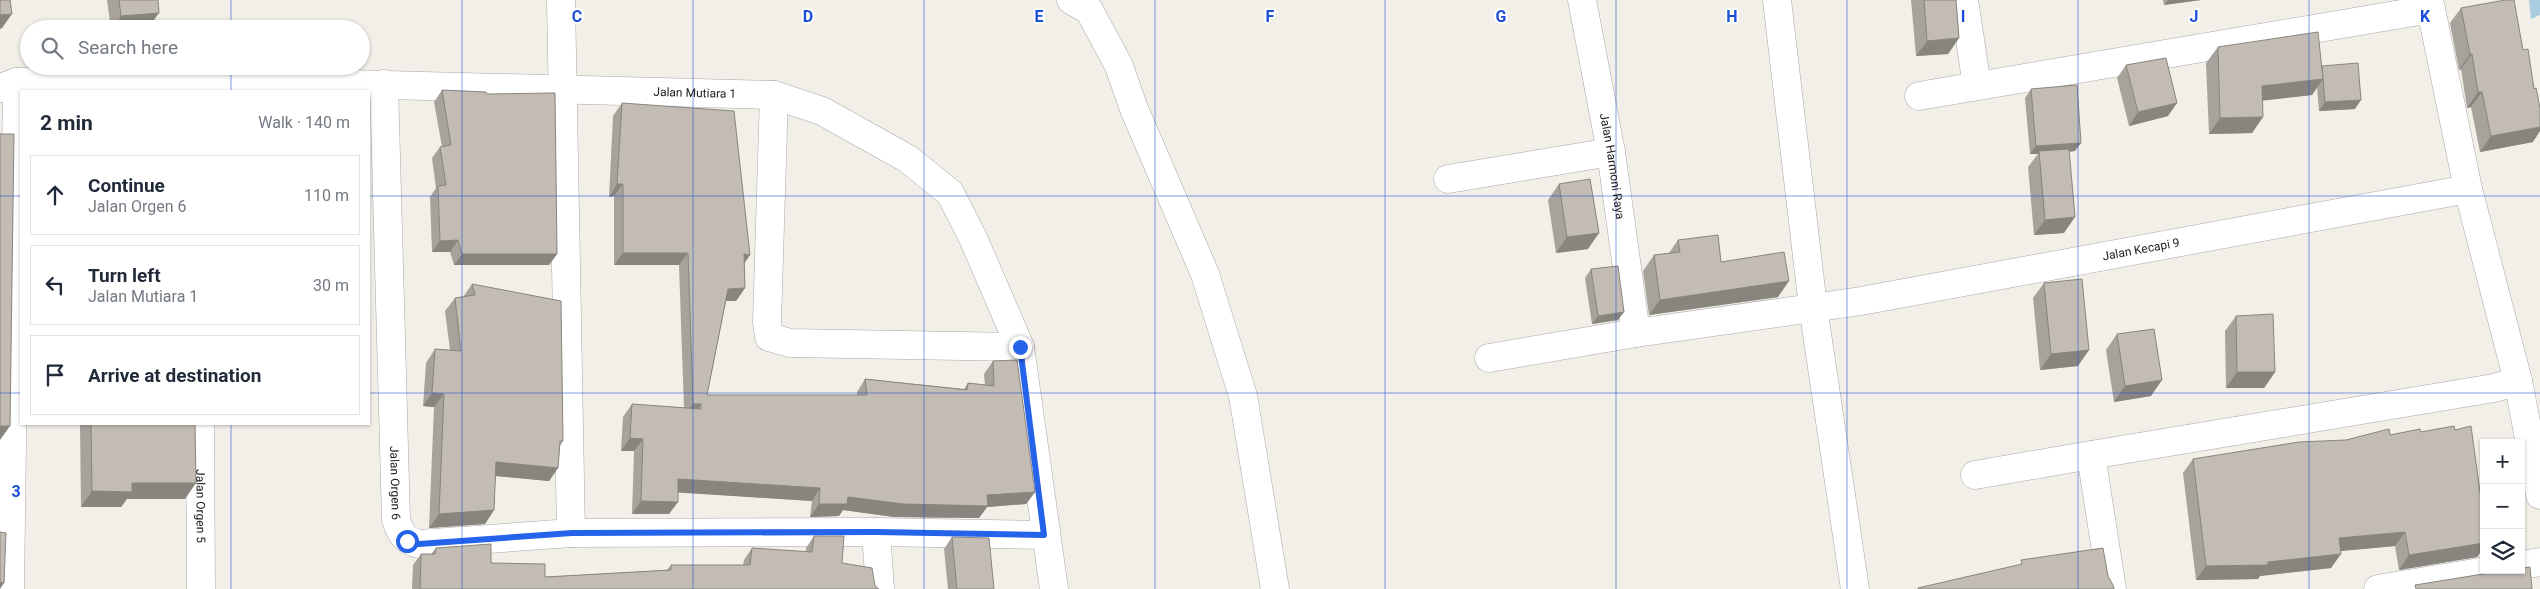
<!DOCTYPE html>
<html lang="en">
<head>
<meta charset="utf-8">
<style>
	body { margin:0; font-family:Roboto,sans-serif; background:#f2f2f3; color:#1f2937 }
	.controls { position:absolute; right:15px; bottom:15px; display:grid; overflow:hidden; border-radius:0px; box-shadow:0 1px 4px #0004 }
	.controls button { width:45px; height:45px; display:grid; place-items:center; padding:0; border:0; border-bottom:1px solid #e0e1e3; background:#fff; color:#1f2937; font:25px sans-serif }
	.stop { position:absolute; width:15px; height:15px; margin:-11px; border:4px solid #2563eb; border-radius:50%; background:#fff }
	.stop.end { background:#2563eb; border-color:#fff; box-shadow:0 1px 5px #0008 }
	.list { margin:0; padding:0; list-style:none }
	h2 { display:flex; justify-content:space-between; align-items:center; height:65px; margin:0; padding:0 20px; font-size:21px }
	h2 small { font-size:16px; font-weight:400; color:#747a83 }
	.list li { display:grid; grid-template-columns:32px 1fr auto; gap:15px; align-items:center; box-sizing:border-box; height:80px; margin:0 10px 10px; padding:0 10px; border:1px solid #e0e1e3; border-radius:0px }
	.list b { display:block; font-size:19px; white-space:nowrap }
	.list p { margin:0; font-size:16px; white-space:nowrap; color:#747a83 }
	.list em { font-size:16px; font-style:normal; color:#747a83 }
	.icon { flex:none; width:28px; height:28px; fill:none; stroke:currentColor; stroke-width:2; stroke-linecap:round; stroke-linejoin:round }
	.map { position:relative; flex:none; width:2540px; height:589px; overflow:hidden }
	.search { position:absolute; background:#fff; box-shadow:0 1px 4px #0004; left:20px; top:20px; width:350px; height:55px; display:flex; align-items:center; gap:12px; box-sizing:border-box; padding:0 18px; border-radius:28px; color:#747a83; font-size:19px }
	.panel { position:absolute; background:#fff; box-shadow:0 1px 4px #0004; left:20px; top:90px; width:350px; height:335px; border-radius:0px }
	.map>svg:first-child { display:block }
	.water { fill:#a9ccdf }
	.lines { fill:none; stroke-linecap:round; stroke-linejoin:round }
	.minor-casing { stroke:#a8a8a8; stroke-width:29 }
	.minor { stroke:#fff; stroke-width:28 }
	.wall { fill:#a7a29b }
	.shaded-wall { fill:#88847e }
	.building { fill:#c2bcb4; stroke:#88847e }
	.route { stroke:#2563eb; stroke-width:6 }
	.grid { fill:none; stroke:#1d4ed8; stroke-width:1; stroke-opacity:0.55 }
	.labels { text-anchor:middle; stroke-width:4; stroke-linejoin:round; paint-order:stroke }
	.street-label { font-size:12px; fill:#212121; stroke:#fff }
	.grid-label { font-size:16px; text-anchor:middle; font-weight:bold; fill:#1d4ed8; stroke:#fff; stroke-width:4; stroke-linejoin:round; paint-order:stroke }
</style>
</head>
<body>
<div class="map">
<svg width="2540" height="589" viewBox="0 0 2540 589">
	<rect width="100%" height="100%" fill="#f1efe8"/>
	<path class="water" d="M2529 0H2540V15L2531 19Z"/>
	<g class="lines">
		<defs>
			<g id="minor">
				<path d="M561 0 571 533"/>
				<path d="M1071 0 1089 10 1119 66 1134 109 1205 274 1243 396 1275 589"/>
				<path id="s1" d="M1582 0 1611 152 1636 333"/>
				<path d="M1777 0 1813 307 1855 589"/>
				<path d="M1964 0 1977 86"/>
				<path id="s2" d="M384 84 396 520C401 534 404 540 419 544L571 533 876 532 1045 535"/>
				<path id="s3" d="M0 88 17 82 197 80 774 95 822 111 908 159 950 193 973 238 1020 347 1054 589"/>
				<path d="M774 95 767 322 769 337 790 343 1020 347"/>
				<path d="M1919 96 2431 9 2428 0"/>
				<path d="M1448 179 1611 152"/>
				<path id="s4" d="M1489 358 1636 333 1861 301 2468 189"/>
				<path d="M2518 381 2540 495"/>
				<path id="s5" d="M200 424 201 589"/>
				<path d="M1975 475 2091 455"/>
				<path d="M876 532 880 589"/>
				<path d="M2521 565 2540 562"/>
				<path d="M10 589 17 82"/>
				<path d="M2112 589 2091 455 2494 388 2518 381 2468 189 2431 9"/>
				<path d="M2378 589 2492 570"/>
			</g>
		</defs>
		<use href="#minor" class="minor-casing"/>
		<use href="#minor" class="minor"/>
	</g>
	<g class="wall">
		<path d="M107 0H158L149 27 132 29H111Z"/>
		<path d="M1911 0H1956L1959 38 1948 54 1916 56Z"/>
		<path d="M2163 0H2201L2164 5Z"/>
		<path d="M2461 8 2533 142 2480 152 2471 107 2467 108 2461 69 2459 70 2450 23Z"/>
		<path d="M2218 47 2322 67V66L2355 109 2319 111 2317 87 2312 95 2262 100 2263 117 2252 133 2209 134 2206 63Z"/>
		<path d="M2126 65 2168 116 2129 126 2117 78Z"/>
		<path d="M2031 89 2075 151 2069 152 2064 233 2034 235 2028 167 2038 154H2030L2025 98Z"/>
		<path d="M442 90 487 94 557 254 549 265H454L450 252H432L430 197 436 188 432 158 440 147H442L434 102Z"/>
		<path d="M622 103 744 264 745 288 736 301H726L707 395H857V392L865 379 964 389 968 383 985 385 984 374 993 361 1035 492 1026 504 987 507 979 518 894 517 843 510 839 516 810 517 812 501 678 492 669 514H632L634 451H621L623 417 632 404 684 408 679 265H614V196L609 197 613 116Z"/>
		<path d="M1559 184 1588 249 1556 253 1548 200Z"/>
		<path d="M1678 240 1721 262 1778 297 1649 315 1643 271 1654 255 1669 253Z"/>
		<path d="M1591 269 1618 320 1592 324 1585 278Z"/>
		<path d="M2044 283 2078 366 2040 370 2033 298Z"/>
		<path d="M472 284 563 441 560 446 558 468 549 481 495 476 494 510 485 524 429 528 434 407 423 406 426 363 435 349 450 350 445 311 455 298 463 297Z"/>
		<path d="M2236 316 2275 372 2264 388H2226L2225 331Z"/>
		<path d="M2117 334 2151 396 2114 402 2106 350Z"/>
		<path d="M80 424H195L185 499H127L121 507H81Z"/>
		<path d="M2455 430 2484 521V547L2477 557 2399 570 2395 546 2341 551 2331 568 2260 576 2258 579 2196 580 2183 473 2193 459 2346 440 2390 435Z"/>
		<path d="M814 536 842 563 879 589H412L413 565 421 554H431L436 548 545 577 667 570 671 565H743L744 560 752 548 806 552V548Z"/>
		<path d="M952 537 994 589H948L944 549Z"/>
	</g>
	<g class="shaded-wall">
		<path d="M2168 0H2201L2164 5Z"/>
		<path d="M159 13 149 27 132 29H113L121 16Z"/>
		<path d="M12 14 2 28 0 29V15Z"/>
		<path d="M1959 38 1948 54 1916 56 1927 41Z"/>
		<path d="M2470 54H2472L2461 69 2459 70Z"/>
		<path d="M2323 79 2312 95 2251 102 2262 86Z"/>
		<path d="M2478 92H2482L2471 107 2467 108Z"/>
		<path d="M2361 100 2355 109 2319 111 2325 102Z"/>
		<path d="M2177 103 2168 116 2129 126 2138 112Z"/>
		<path d="M2263 117 2252 133 2209 134 2220 118Z"/>
		<path d="M2540 127V131L2533 142 2480 152 2491 136Z"/>
		<path d="M2081 143 2075 151 2039 154V151L2038 154H2030L2036 146Z"/>
		<path d="M617 184H623L614 196 609 197Z"/>
		<path d="M2075 217 2064 233 2034 235 2045 220Z"/>
		<path d="M1599 233 1588 249 1556 253 1567 237Z"/>
		<path d="M458 240 450 252H432L440 241Z"/>
		<path d="M623 253H688L679 265H614Z"/>
		<path d="M462 254H557L549 265H454Z"/>
		<path d="M744 254 750 255 742 267Z"/>
		<path d="M1789 281 1778 297 1649 315 1660 300Z"/>
		<path d="M745 288 736 301H720L728 289Z"/>
		<path d="M1624 312 1618 320 1592 324 1598 316Z"/>
		<path d="M2089 350 2078 366 2040 370 2051 354Z"/>
		<path d="M2237 372H2275L2264 388H2226Z"/>
		<path d="M2162 380 2151 396 2114 402 2125 386Z"/>
		<path d="M432 393 444 394 434 407 423 406Z"/>
		<path d="M693 404H701L692 417 684 416Z"/>
		<path d="M0 426H10L0 440Z"/>
		<path d="M630 438 643 439 634 451H621Z"/>
		<path d="M496 462 558 468 549 481 486 475Z"/>
		<path d="M678 479 820 488 812 501 670 492Z"/>
		<path d="M132 483H196L185 499H127L121 507H81L92 491Z"/>
		<path d="M1035 492 1026 504 987 507 979 518 894 517 843 510 839 516 810 517 819 504 848 497 987 495Z"/>
		<path d="M641 501 678 502 669 514H632Z"/>
		<path d="M494 510 485 524 429 528 439 514Z"/>
		<path d="M2405 532 2395 546 2329 552 2339 538Z"/>
		<path d="M2484 543V547L2477 557 2399 570 2409 555Z"/>
		<path d="M2341 554 2331 568 2260 576 2258 579 2196 580 2206 566 2268 562Z"/>
		<path d="M0 582 4 583 0 589Z"/>
	</g>
	<g class="building">
		<path d="M0 0H10L12 14 0 15Z"/>
		<path d="M119 0H158L159 13 121 16Z"/>
		<path d="M1924 0H1956L1959 38 1927 41Z"/>
		<path d="M2505 0H2514L2523 50 2528 49 2534 89 2536 88 2540 108V127L2491 136 2482 92H2478L2472 54H2470L2461 8Z"/>
		<path d="M2318 32 2323 79 2262 86 2263 117 2220 118 2218 47Z"/>
		<path d="M2166 58 2177 103 2138 112 2126 65Z"/>
		<path d="M2358 63 2361 100 2325 102 2322 66Z"/>
		<path d="M2077 85 2081 143 2036 146 2031 89Z"/>
		<path d="M442 90 486 92 487 94 555 93 557 254H462L458 240 440 241 438 186 446 185 440 147 451 145Z"/>
		<path d="M622 103 734 111 750 255 744 254 745 288 728 289 707 395H867L865 379 967 390 968 383 994 386 993 361 1017 360 1035 492 987 495 988 506 903 504 848 497 847 504H819L820 488 678 479V502L641 501 643 439 630 438 632 404 701 409V404H693L688 253H623V184H617Z"/>
		<path d="M0 134H14L10 426H0Z"/>
		<path d="M2069 149 2075 217 2045 220 2039 151Z"/>
		<path d="M1590 179 1599 233 1567 237 1559 184Z"/>
		<path d="M1718 235 1721 262 1784 252 1789 281 1660 300 1654 255 1680 252 1678 240Z"/>
		<path d="M1618 266 1624 312 1598 316 1591 269Z"/>
		<path d="M2082 279 2089 350 2051 354 2044 283Z"/>
		<path d="M472 284 561 301 563 441H560L558 468 496 462 494 510 439 514 444 394 432 393 435 349 461 351 455 298 475 295Z"/>
		<path d="M2273 314 2275 372H2237L2236 316Z"/>
		<path d="M2154 329 2162 380 2125 386 2117 334Z"/>
		<path d="M91 424H195L196 483H132V492L92 491Z"/>
		<path d="M2454 426 2455 430 2471 426 2484 521V543L2409 555 2405 532 2339 538 2341 554 2268 562V565L2206 566 2193 459 2299 442 2346 440 2389 429 2390 435 2420 429 2421 432Z"/>
		<path d="M0 532 6 533 4 583 0 582Z"/>
		<path d="M814 536H844L842 563 872 568 875 586 879 589H420L421 554H435L436 548 491 544V563L545 564V577L671 570V565H750L752 548 812 552Z"/>
		<path d="M952 537 989 538 994 589H957Z"/>
		<path d="M2103 548 2108 576 2113 585 2114 589H1918V588L2022 564 2021 560Z"/>
		<path d="M2530 567 2532 589H2416L2415 585 2508 570H2521V568Z"/>
	</g>
	<g class="lines">
		<path class="route" d="M407 541 419 544 572 533 876 532 1044 535 1020 347"/>
	</g>
	<path class="grid" d="M231 0V29M462 0V589M693 0V589M924 0V589M1155 0V589M1385 0V589M1616 0V589M1847 0V589M2078 0V589M2309 0V589M231 66V91M0 196H21M369 196H2540M0 393H21M369 393H2540M231 424V589"/>
	<g class="labels">
		<g class="street-label">
			<text dy="4" stroke="none"><textPath href="#s3" startOffset="696">Jalan Mutiara 1</textPath></text>
			<text dy="4" stroke="none"><textPath href="#s1" startOffset="169">Jalan Harmoni Raya</textPath></text>
			<text dy="4" stroke="none"><textPath href="#s4" startOffset="661">Jalan Kecapi 9</textPath></text>
			<text dy="4" stroke="none"><textPath href="#s2" startOffset="399">Jalan Orgen 6</textPath></text>
			<text dy="4" stroke="none"><textPath href="#s5" startOffset="82">Jalan Orgen 5</textPath></text>
		</g>
	</g>
	<g class="grid-label">
		<text x="577" y="22">C</text>
		<text x="808" y="22">D</text>
		<text x="1039" y="22">E</text>
		<text x="1270" y="22">F</text>
		<text x="1501" y="22">G</text>
		<text x="1732" y="22">H</text>
		<text x="1963" y="22">I</text>
		<text x="2194" y="22">J</text>
		<text x="2425" y="22">K</text>
		<text x="16" y="497">3</text>
	</g>
</svg>
<div class="controls">
<button>+</button>
<button>−</button>
<button><svg class="icon" aria-label="layers" viewBox="0 0 24 24"><path d="M12 4l9 5-9 5-9-5zM3 14l9 5 9-5"/></svg></button>
</div>
<div class="stop" style="left:407px;top:541px"></div>
<div class="stop end" style="left:1020px;top:347px"></div>
<div class="search"><svg class="icon" aria-label="search" viewBox="0 0 24 24"><circle cx="10" cy="10" r="6"/><path d="M15 15l6 6"/></svg>Search here</div>
<section class="panel">
<h2>2 min<small>Walk · 140 m</small></h2>
<ul class="list">
<li><svg class="icon" aria-label="ahead" viewBox="0 0 24 24"><path d="M12 20V5M6 11l6-6 6 6"/></svg><div><b>Continue</b><p>Jalan Orgen 6</p></div><em>110 m</em></li>
<li><svg class="icon" aria-label="left" viewBox="0 0 24 24"><path d="M17 20v-9H6M10 6l-5 5 5 5"/></svg><div><b>Turn left</b><p>Jalan Mutiara 1</p></div><em>30 m</em></li>
<li><svg class="icon" aria-label="arrive" viewBox="0 0 24 24"><path d="M6 21V4h12l-3 4 3 4H6"/></svg><div><b>Arrive at destination</b></div></li>
</ul>
</section>
</div>
</body>
</html>
